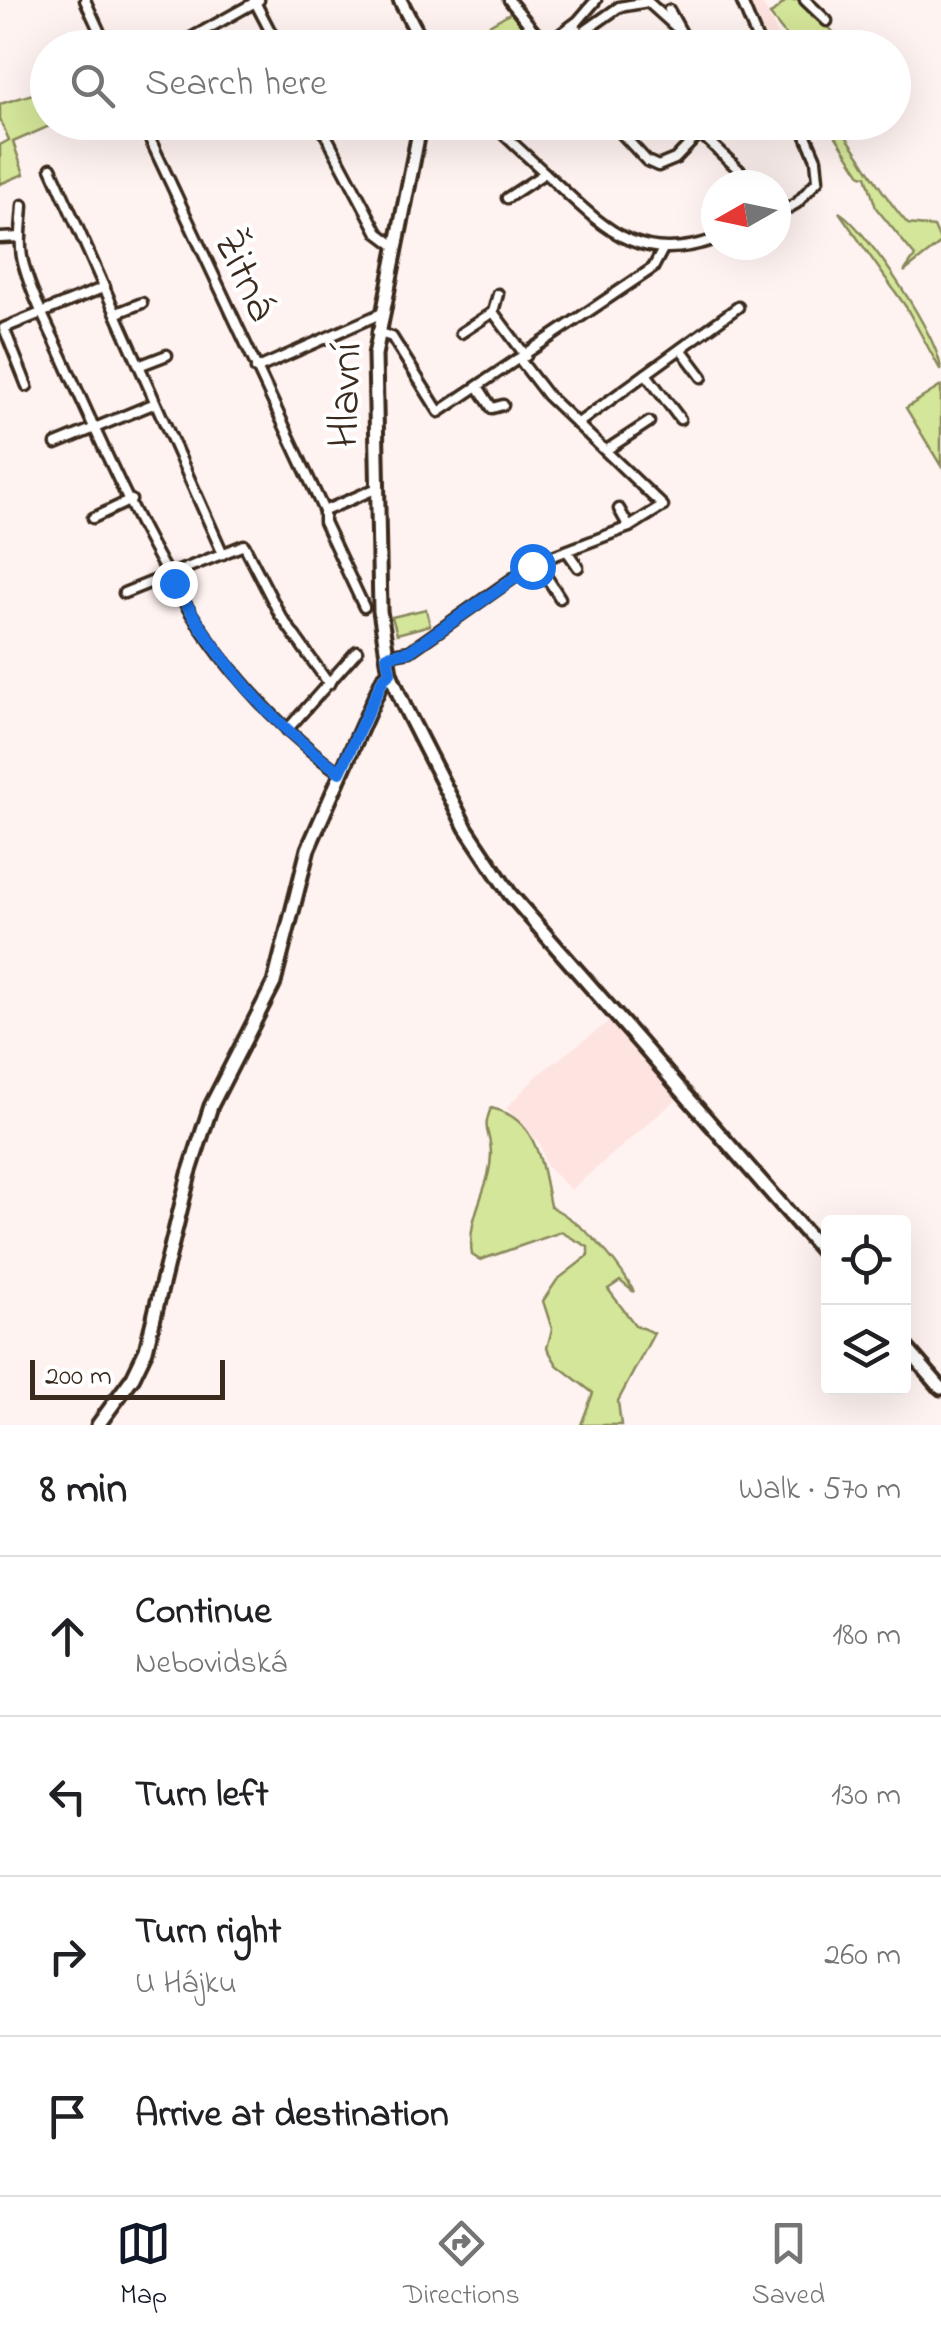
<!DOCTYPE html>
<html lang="en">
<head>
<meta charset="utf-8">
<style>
	body { margin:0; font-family:"Indie Flower",sans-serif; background:#f6f6f6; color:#202124 }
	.controls { position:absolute; right:30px; bottom:30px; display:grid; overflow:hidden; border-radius:10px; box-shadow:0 10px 40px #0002 }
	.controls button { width:90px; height:90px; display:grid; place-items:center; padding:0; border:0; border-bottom:2px solid #e0e0e0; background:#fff; color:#202124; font:50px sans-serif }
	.compass { position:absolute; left:701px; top:170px; width:90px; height:90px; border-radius:50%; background:#fff; box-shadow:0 10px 40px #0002; rotate:261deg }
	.scale { position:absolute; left:30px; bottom:25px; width:195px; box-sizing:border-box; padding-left:10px; border:5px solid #3b2a1e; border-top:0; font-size:28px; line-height:35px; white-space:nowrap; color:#3b2a1e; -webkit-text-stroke:8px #fff; paint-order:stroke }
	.stop { position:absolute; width:30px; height:30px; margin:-22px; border:8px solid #1a73e8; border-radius:50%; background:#fff }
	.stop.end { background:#1a73e8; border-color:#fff; box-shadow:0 2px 10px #0008 }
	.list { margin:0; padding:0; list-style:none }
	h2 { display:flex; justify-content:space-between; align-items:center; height:130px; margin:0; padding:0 40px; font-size:42px }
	h2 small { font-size:32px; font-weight:400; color:#757577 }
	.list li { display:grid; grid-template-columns:65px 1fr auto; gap:30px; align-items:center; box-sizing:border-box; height:160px; padding:0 40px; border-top:2px solid #e0e0e0 }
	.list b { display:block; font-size:38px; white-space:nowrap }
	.list p { margin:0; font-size:32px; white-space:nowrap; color:#757577 }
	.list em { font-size:32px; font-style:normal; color:#757577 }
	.icon { flex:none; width:55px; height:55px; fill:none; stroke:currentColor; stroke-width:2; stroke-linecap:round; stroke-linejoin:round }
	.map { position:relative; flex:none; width:941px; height:1425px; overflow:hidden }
	.search { position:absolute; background:#fff; box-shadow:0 10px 40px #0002; left:30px; right:30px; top:30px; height:110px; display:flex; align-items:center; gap:25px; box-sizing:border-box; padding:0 35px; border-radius:55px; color:#757577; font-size:38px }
	.sheet { height:770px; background:#fff }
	nav { display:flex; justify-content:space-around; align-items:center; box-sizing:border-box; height:140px; border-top:2px solid #e0e0e0; background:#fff; font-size:28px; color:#757577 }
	nav a { display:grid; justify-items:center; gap:5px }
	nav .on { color:#111827 }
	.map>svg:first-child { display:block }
	.built { fill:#fee4e0 }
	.green { fill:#d4e699; stroke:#88885c; stroke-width:2.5 }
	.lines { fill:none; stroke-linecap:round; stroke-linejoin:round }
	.street-casing { stroke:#3b2a1e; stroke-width:15 }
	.secondary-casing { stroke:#3b2a1e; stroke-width:19 }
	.street { stroke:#fff; stroke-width:8 }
	.secondary { stroke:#fff; stroke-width:11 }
	.route { stroke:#1a73e8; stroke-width:12 }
	.labels { text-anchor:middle; stroke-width:8; stroke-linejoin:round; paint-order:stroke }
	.street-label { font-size:45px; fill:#3b2a1e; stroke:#fff }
</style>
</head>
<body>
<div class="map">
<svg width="941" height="1425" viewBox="0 0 941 1425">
	<rect width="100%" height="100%" fill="#fff3f1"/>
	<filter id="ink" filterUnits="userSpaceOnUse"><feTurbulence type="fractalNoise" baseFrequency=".01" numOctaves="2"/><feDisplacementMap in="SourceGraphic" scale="20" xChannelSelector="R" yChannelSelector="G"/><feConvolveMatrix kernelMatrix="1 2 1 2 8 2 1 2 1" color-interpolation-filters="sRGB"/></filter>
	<g filter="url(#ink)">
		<g class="built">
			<path d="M761 0 784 47H755L738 5Z"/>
			<path d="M611 1020 677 1099 571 1190 546 1166 540 1144 506 1108 540 1073Z"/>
		</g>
		<g class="green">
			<path d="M787 0H803L837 36 830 44 840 40 847 47H795L770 15Z"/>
			<path d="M513 11 538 39 534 47 450 48Z"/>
			<path d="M39 92 48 122 52 125 13 142 24 174 0 184V145L9 140 0 119V104Z"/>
			<path d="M827 123H836C862 155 879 192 908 224L934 227 941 243 904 272 915 256 876 208 866 176 861 175Z"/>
			<path d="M839 212C865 227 941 339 941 371L906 307Z"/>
			<path d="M941 386V466L906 408Z"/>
			<path d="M426 609 430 625 397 634 392 617Z"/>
			<path d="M491 1108C538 1118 542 1166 550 1206 584 1224 616 1258 634 1292L620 1281 608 1289 635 1325 654 1333 618 1401 621 1425H581L593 1393 557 1365 547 1348 552 1329 543 1301 557 1280 588 1256V1247L561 1232 480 1260 472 1255C466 1215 491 1189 491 1153 491 1131 481 1132 491 1108Z"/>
		</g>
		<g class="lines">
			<defs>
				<g id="street">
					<path d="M85 0 107 48"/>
					<path d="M254 0 279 48"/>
					<path d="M509 0 548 48"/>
					<path d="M741 0 761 48"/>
					<path d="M805 0 827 21"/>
					<path d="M669 10 690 48"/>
					<path d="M572 26 582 33 619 7 648 2 678 29"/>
					<path d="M582 33 590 48"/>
					<path d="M173 48 259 0"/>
					<path d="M542 48 578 21 596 0"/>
					<path d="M142 122 324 511 375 489"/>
					<path d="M319 122 378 233 394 245"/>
					<path d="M491 122C513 144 537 165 559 186 610 234 643 264 716 239"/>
					<path d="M611 122 647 161 658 166 675 159 700 133 755 185"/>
					<path d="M51 168 223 554"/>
					<path d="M507 198 545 173"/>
					<path d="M23 205C22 225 18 246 24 266 34 302 54 337 69 372 112 467 157 571 220 655 255 700 294 740 340 773"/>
					<path d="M776 215 797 203 818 180 816 159 800 122"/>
					<path d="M0 238 21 237"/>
					<path d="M493 312 498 294"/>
					<path d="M117 313 142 303"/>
					<path d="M377 332 392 337 439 412 653 268 663 249"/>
					<path d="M461 333 493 312 526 356"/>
					<path d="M681 349 702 377"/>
					<path d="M520 360 547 395 663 506 629 527 537 562 560 598"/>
					<path d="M141 365 167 355"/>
					<path d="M256 369 380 314"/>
					<path d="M646 374 680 419"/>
					<path d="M27 386 4 328 105 287"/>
					<path d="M479 388 492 408 503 405"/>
					<path d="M577 424 738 307"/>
					<path d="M56 444 153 404"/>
					<path d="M608 449 649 422"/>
					<path d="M619 509 629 527"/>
					<path d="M324 511V522L364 607"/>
					<path d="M93 518 131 500"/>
					<path d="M567 551 578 567"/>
					<path d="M124 593 244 545 280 615 329 684"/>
					<path d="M387 655 410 651 532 565"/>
					<path d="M287 730 357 651"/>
				</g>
				<g id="secondary">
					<path d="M400 0 425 48"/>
					<path d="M421 122 375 355 380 611 390 673 404 706 466 828 510 894 828 1258"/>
					<path d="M904 1345 941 1388"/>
					<path d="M98 1425 133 1377 146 1350 189 1174 211 1106 274 983 308 849 383 679 390 673"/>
				</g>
			</defs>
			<use href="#street" class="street-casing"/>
			<use href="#secondary" class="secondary-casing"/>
			<use href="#street" class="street"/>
			<use href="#secondary" class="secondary"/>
		</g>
	</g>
	<g class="lines" filter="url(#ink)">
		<path class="route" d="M174 583C216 657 270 724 340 772L383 679 390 673 387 656 410 651 532 566"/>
	</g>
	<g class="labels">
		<g class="street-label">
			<text transform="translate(248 274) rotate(65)" y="16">Žitná</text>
			<text transform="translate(342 395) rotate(-88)" y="16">Hlavní</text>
		</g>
	</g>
</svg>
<div class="controls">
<button><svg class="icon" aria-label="locate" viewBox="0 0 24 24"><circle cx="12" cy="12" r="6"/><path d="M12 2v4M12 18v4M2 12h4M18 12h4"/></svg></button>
<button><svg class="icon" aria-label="layers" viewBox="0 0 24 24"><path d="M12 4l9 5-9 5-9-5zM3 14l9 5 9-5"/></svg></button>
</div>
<svg class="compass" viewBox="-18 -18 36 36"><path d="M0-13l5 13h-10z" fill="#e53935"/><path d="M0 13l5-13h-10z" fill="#757577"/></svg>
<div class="scale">200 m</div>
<div class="stop" style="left:532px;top:566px"></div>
<div class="stop end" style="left:174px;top:583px"></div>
<div class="search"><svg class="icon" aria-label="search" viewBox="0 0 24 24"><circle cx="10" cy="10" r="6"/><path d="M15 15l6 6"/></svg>Search here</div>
</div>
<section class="sheet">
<h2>8 min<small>Walk · 570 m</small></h2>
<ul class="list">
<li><svg class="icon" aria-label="ahead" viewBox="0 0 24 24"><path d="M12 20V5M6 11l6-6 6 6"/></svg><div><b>Continue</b><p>Nebovidská</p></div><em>180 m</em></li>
<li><svg class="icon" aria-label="left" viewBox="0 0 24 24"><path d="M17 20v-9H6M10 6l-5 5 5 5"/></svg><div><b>Turn left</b></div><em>130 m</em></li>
<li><svg class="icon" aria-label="right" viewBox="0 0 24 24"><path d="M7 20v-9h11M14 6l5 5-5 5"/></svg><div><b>Turn right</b><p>U Hájku</p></div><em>260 m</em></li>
<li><svg class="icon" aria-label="arrive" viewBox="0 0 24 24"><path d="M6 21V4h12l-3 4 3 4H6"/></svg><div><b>Arrive at destination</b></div></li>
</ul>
</section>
<nav>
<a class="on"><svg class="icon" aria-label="map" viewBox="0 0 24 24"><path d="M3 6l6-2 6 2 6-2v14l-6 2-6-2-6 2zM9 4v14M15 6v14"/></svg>Map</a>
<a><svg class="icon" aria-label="directions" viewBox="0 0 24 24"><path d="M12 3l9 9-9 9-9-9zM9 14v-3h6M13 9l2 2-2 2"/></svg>Directions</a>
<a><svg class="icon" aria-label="saved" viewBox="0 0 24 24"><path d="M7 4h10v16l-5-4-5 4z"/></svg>Saved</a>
</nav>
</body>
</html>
